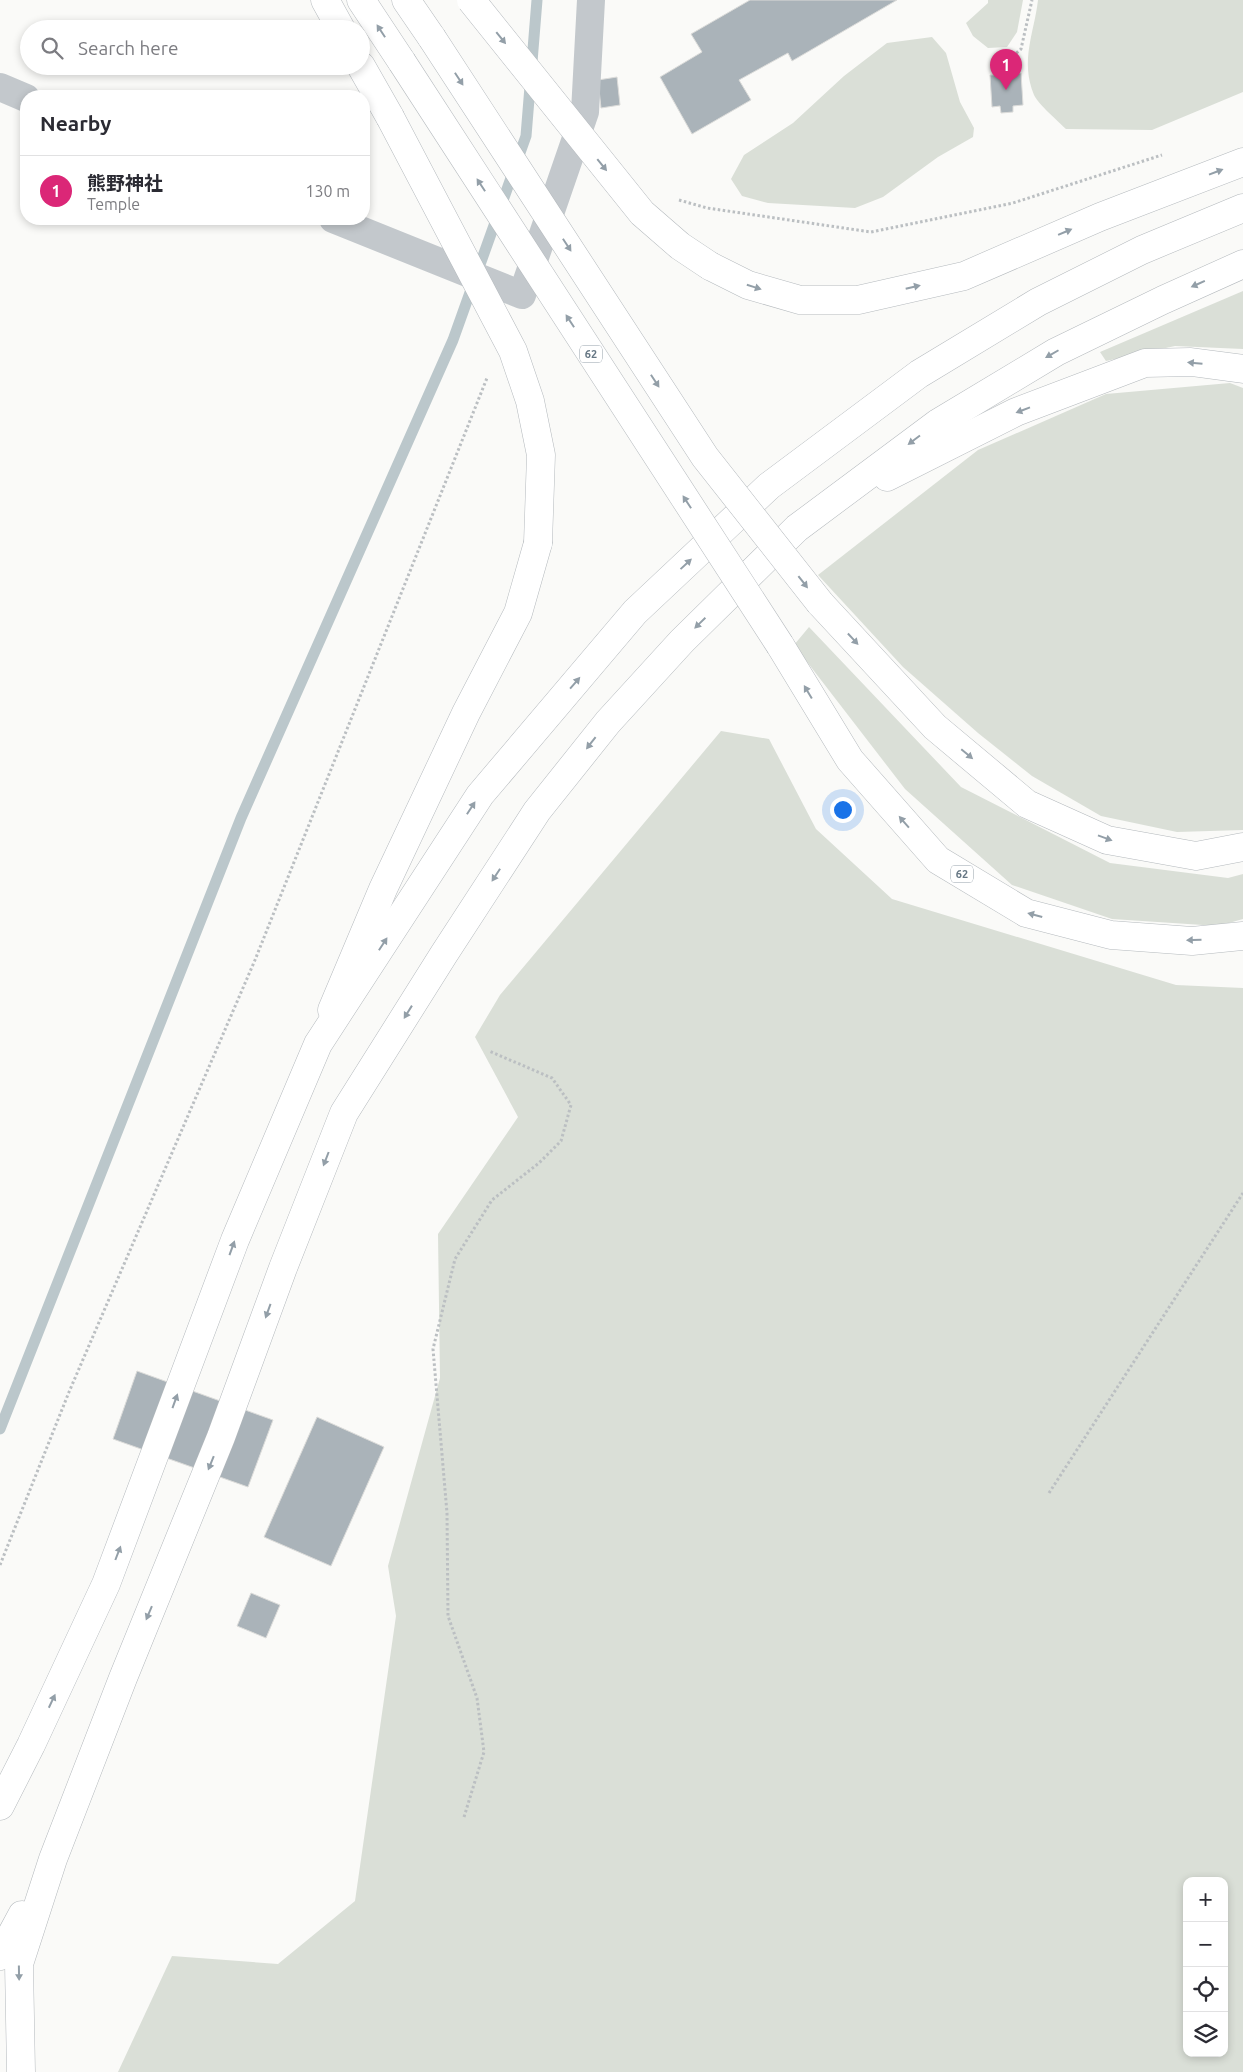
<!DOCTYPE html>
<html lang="en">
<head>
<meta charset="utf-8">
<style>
	body { margin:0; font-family:Ubuntu,"Noto Sans JP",sans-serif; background:#f2f2f3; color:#2b2b33 }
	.controls { position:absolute; right:15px; bottom:15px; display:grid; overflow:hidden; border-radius:10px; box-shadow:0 2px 8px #0003 }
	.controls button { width:45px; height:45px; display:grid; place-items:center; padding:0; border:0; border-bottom:1px solid #e1e1e2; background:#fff; color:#2b2b33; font:25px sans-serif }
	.you { position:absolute; left:842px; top:809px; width:18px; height:18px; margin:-12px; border:4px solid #fff; border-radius:50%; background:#1a73e8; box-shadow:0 0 0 8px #1a73e833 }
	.badge { display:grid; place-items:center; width:32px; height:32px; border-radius:50%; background:#db2777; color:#fff; font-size:16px; font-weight:700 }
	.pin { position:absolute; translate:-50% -41px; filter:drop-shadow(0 1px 2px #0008) }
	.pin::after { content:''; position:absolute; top:26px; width:18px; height:15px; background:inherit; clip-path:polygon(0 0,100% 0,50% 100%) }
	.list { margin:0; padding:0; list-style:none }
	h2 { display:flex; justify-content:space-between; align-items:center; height:65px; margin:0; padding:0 20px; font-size:21px }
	h2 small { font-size:16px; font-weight:400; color:#7c7c81 }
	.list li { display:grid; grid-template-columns:32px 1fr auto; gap:15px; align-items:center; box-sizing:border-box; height:70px; padding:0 20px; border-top:1px solid #e1e1e2 }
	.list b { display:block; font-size:19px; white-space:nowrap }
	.list p { margin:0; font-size:16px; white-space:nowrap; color:#7c7c81 }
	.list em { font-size:16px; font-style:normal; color:#7c7c81 }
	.icon { flex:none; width:28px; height:28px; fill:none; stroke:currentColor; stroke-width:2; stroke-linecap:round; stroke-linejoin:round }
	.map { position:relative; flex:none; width:1243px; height:2072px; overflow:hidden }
	.search { position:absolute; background:#fff; box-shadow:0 2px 8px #0003; left:20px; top:20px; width:350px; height:55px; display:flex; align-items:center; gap:12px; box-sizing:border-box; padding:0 18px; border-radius:28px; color:#7c7c81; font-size:19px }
	.panel { position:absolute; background:#fff; box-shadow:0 2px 8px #0003; left:20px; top:90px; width:350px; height:135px; border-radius:20px }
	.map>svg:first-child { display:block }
	.green { fill:#dadfd7; fill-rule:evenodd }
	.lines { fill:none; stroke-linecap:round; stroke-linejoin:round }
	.stream { stroke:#bbc7cb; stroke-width:11 }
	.building { fill:#aab3b9; stroke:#dcdcda }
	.major-casing { stroke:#b5babe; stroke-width:29 }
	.highway-casing { stroke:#b4b9bd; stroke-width:29 }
	.path { stroke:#bbbfc2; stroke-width:3; stroke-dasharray:2.5 2.5; stroke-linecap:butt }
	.minor { stroke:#c3c8cc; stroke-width:28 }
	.major { stroke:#fff; stroke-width:28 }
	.highway { stroke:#fff; stroke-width:28 }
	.major-bridge-casing { stroke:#b5babe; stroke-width:29; stroke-linecap:butt }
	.highway-bridge-casing { stroke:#b4b9bd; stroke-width:29; stroke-linecap:butt }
	.major-bridge { stroke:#fff; stroke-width:28 }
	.highway-bridge { stroke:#fff; stroke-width:28 }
	.oneway { fill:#939fa8 }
	.labels { text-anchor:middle; stroke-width:5; stroke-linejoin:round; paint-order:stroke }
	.shield { fill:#fff; stroke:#939fa8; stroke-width:1 }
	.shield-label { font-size:11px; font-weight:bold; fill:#657683 }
</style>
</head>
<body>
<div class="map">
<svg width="1243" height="2072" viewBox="0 0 1243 2072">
	<rect width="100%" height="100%" fill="#fafaf8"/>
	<g class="green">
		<path d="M988 0H1023L1017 32 1007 47 988 48 973 36 966 23 988 3Z"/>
		<path d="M1038 0H1243V92L1152 130 1066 129C1058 121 1039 105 1034 95 1020 60 1034 34 1038 0Z"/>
		<path d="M932 37 946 53 960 102 974 128 973 137 938 157 883 197 855 208 768 203 742 196 731 179 744 155 793 123 844 76 887 43Z"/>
		<path d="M1243 291V349L1175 346 1106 361 1100 352Z"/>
		<path d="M1230 383 1243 388V830L1177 832 1101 816 1032 776 978 733 903 667 818 575 978 450 1106 394Z"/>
		<path d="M809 627 961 787 1110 863 1228 878 1243 874V919L1218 926 1112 919 1012 885 905 789 794 645Z"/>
		<path d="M721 731 769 739 816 829 892 899 1176 985 1243 988V2072H118L172 1956 278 1964 355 1901 396 1616 388 1566 440 1378 438 1234 518 1117 475 1037 500 995ZM1187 1881H1224V2053H1187Z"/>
	</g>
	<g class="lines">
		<path class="stream" d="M0 1429 241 818 453 340 526 136 537 0"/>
	</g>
	<g class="building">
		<path d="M750 0H897L792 61 788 53 739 80 751 100 692 134 660 77 702 52 691 34Z"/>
		<path d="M1014 69 1015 74 1021 73 1023 105 1013 106V112L1001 113 1000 106 992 107 990 75H996V70Z"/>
		<path d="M617 77 620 105 601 108 598 80Z"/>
		<path d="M137 1371 273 1420 248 1487 113 1439Z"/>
		<path d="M317 1417 384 1447 331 1566 264 1537Z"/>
		<path d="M251 1593 280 1605 266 1638 237 1626Z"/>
	</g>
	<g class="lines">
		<defs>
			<g id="major">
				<path d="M325 0 341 29"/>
				<path d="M361 0 402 62"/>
				<path d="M361 66 390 117"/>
				<path d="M710 266 748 285 800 300H858L964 276 1100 217 1243 162"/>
				<path d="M780 645 850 760 938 860 1026 913 1111 935 1192 941 1243 936"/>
				<path d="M332 1010 383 889 466 713 518 613 538 543"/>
			</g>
			<g id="highway">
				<path d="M406 0 432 38"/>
				<path d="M887 477 1016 412 1145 363 1191 362 1243 369"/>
				<path d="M820 603 935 727 1027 804 1107 840 1196 856 1243 847"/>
				<path d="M0 1806 31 1745 106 1584 235 1240 318 1044 480 795 635 612 769 486 919 374 1038 302 1142 250 1243 208"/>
				<path d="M0 1956 22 1915"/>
				<path d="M21 2072 19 1964 53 1859 123 1678 221 1437 283 1268 344 1113 444 954 537 811 608 722 682 641 797 528 938 423 1056 352 1163 300 1243 264"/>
			</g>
		</defs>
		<use href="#major" class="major-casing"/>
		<use href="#highway" class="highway-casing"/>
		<g class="path">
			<path d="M1005 63 1021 49 1032 0"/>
			<path d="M679 200 707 208 871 232 1013 203 1162 155"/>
			<path d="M1049 1493 1243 1193"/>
			<path d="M0 1565 69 1392 255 960 487 378"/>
			<path d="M464 1817 484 1752 477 1698 448 1616 447 1513 433 1349 455 1259 492 1200 539 1163 561 1141 571 1105 552 1078 489 1051"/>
		</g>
		<g class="minor">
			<path d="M0 87 26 98"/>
			<path d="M333 219 522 295 585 112 591 0"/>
		</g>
		<use href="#major" class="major"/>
		<use href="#highway" class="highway"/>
		<defs>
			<g id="major-bridge">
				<path d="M471 0 642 213 680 246 710 266"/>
				<path d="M402 62 780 645"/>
				<path d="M390 117 513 351 530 401 541 455 538 543"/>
			</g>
			<path id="highway-bridge" d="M432 38 705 457 820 603"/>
		</defs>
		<use href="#major-bridge" class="major-bridge-casing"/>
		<use href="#highway-bridge" class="highway-bridge-casing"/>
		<use href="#major-bridge" class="major-bridge"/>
		<use href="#highway-bridge" class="highway-bridge"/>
	</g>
	<defs><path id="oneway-solid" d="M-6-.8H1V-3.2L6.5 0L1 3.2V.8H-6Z" transform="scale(1.25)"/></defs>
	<g class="oneway">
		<use href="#oneway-solid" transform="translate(381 31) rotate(-123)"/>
		<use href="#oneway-solid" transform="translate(501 38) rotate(51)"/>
		<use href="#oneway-solid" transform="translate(459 79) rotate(57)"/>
		<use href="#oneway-solid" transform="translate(602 165) rotate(51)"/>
		<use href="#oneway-solid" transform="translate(1216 172) rotate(-21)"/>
		<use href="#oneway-solid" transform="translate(481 185) rotate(-123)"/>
		<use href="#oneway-solid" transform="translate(1065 232) rotate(-23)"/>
		<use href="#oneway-solid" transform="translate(567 245) rotate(57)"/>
		<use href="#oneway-solid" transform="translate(1198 284) rotate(156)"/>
		<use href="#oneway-solid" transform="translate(754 287) rotate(17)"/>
		<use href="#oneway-solid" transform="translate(913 287) rotate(-13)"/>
		<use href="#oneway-solid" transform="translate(570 321) rotate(-123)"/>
		<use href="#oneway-solid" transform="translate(1052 354) rotate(150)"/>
		<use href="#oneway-solid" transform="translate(1195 363) rotate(-175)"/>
		<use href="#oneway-solid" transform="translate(655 381) rotate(57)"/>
		<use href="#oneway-solid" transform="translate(1023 410) rotate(159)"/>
		<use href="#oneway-solid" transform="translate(914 440) rotate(143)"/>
		<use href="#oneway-solid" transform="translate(687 502) rotate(-123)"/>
		<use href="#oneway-solid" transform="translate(686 564) rotate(-43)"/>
		<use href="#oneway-solid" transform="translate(803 582) rotate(52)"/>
		<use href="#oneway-solid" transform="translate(700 623) rotate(136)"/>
		<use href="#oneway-solid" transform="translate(853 639) rotate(47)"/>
		<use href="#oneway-solid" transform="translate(575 683) rotate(-49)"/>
		<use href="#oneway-solid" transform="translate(808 692) rotate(-121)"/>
		<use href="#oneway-solid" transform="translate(591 743) rotate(128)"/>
		<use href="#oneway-solid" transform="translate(967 754) rotate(40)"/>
		<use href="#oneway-solid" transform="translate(471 808) rotate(-57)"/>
		<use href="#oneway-solid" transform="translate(904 822) rotate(-131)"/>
		<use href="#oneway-solid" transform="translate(1105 838) rotate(20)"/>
		<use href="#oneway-solid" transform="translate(496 875) rotate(123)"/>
		<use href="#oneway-solid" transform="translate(1035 915) rotate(-165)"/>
		<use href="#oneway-solid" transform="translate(1194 940) rotate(178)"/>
		<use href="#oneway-solid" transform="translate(383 944) rotate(-57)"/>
		<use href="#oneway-solid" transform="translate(408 1012) rotate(122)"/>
		<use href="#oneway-solid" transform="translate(326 1159) rotate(111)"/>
		<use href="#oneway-solid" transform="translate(232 1248) rotate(-70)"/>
		<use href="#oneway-solid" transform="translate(268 1311) rotate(110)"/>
		<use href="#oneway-solid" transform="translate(175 1401) rotate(-70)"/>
		<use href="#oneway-solid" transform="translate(211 1463) rotate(112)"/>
		<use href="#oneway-solid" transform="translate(118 1553) rotate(-69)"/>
		<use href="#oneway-solid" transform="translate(149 1613) rotate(113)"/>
		<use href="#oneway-solid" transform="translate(52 1701) rotate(-65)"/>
		<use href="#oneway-solid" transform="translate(19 1973) rotate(89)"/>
	</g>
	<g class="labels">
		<g class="shield">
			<rect x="580" y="345.5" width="22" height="17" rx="4"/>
			<rect x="951" y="865.5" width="22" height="17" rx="4"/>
		</g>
		<g class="shield-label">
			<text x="591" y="358">62</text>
			<text x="962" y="878">62</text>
		</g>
	</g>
</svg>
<div class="controls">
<button>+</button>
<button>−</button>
<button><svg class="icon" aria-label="locate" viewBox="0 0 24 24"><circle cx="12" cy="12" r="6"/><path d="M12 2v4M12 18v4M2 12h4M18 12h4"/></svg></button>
<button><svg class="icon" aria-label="layers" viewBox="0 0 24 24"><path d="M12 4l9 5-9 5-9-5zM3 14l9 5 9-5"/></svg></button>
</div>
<div class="you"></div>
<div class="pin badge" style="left:1006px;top:90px">1</div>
<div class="search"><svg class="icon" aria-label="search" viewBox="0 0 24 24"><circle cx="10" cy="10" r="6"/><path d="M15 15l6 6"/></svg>Search here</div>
<section class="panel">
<h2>Nearby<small></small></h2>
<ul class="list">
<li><span class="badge">1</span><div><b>熊野神社</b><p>Temple</p></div><em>130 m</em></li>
</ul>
</section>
</div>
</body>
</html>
